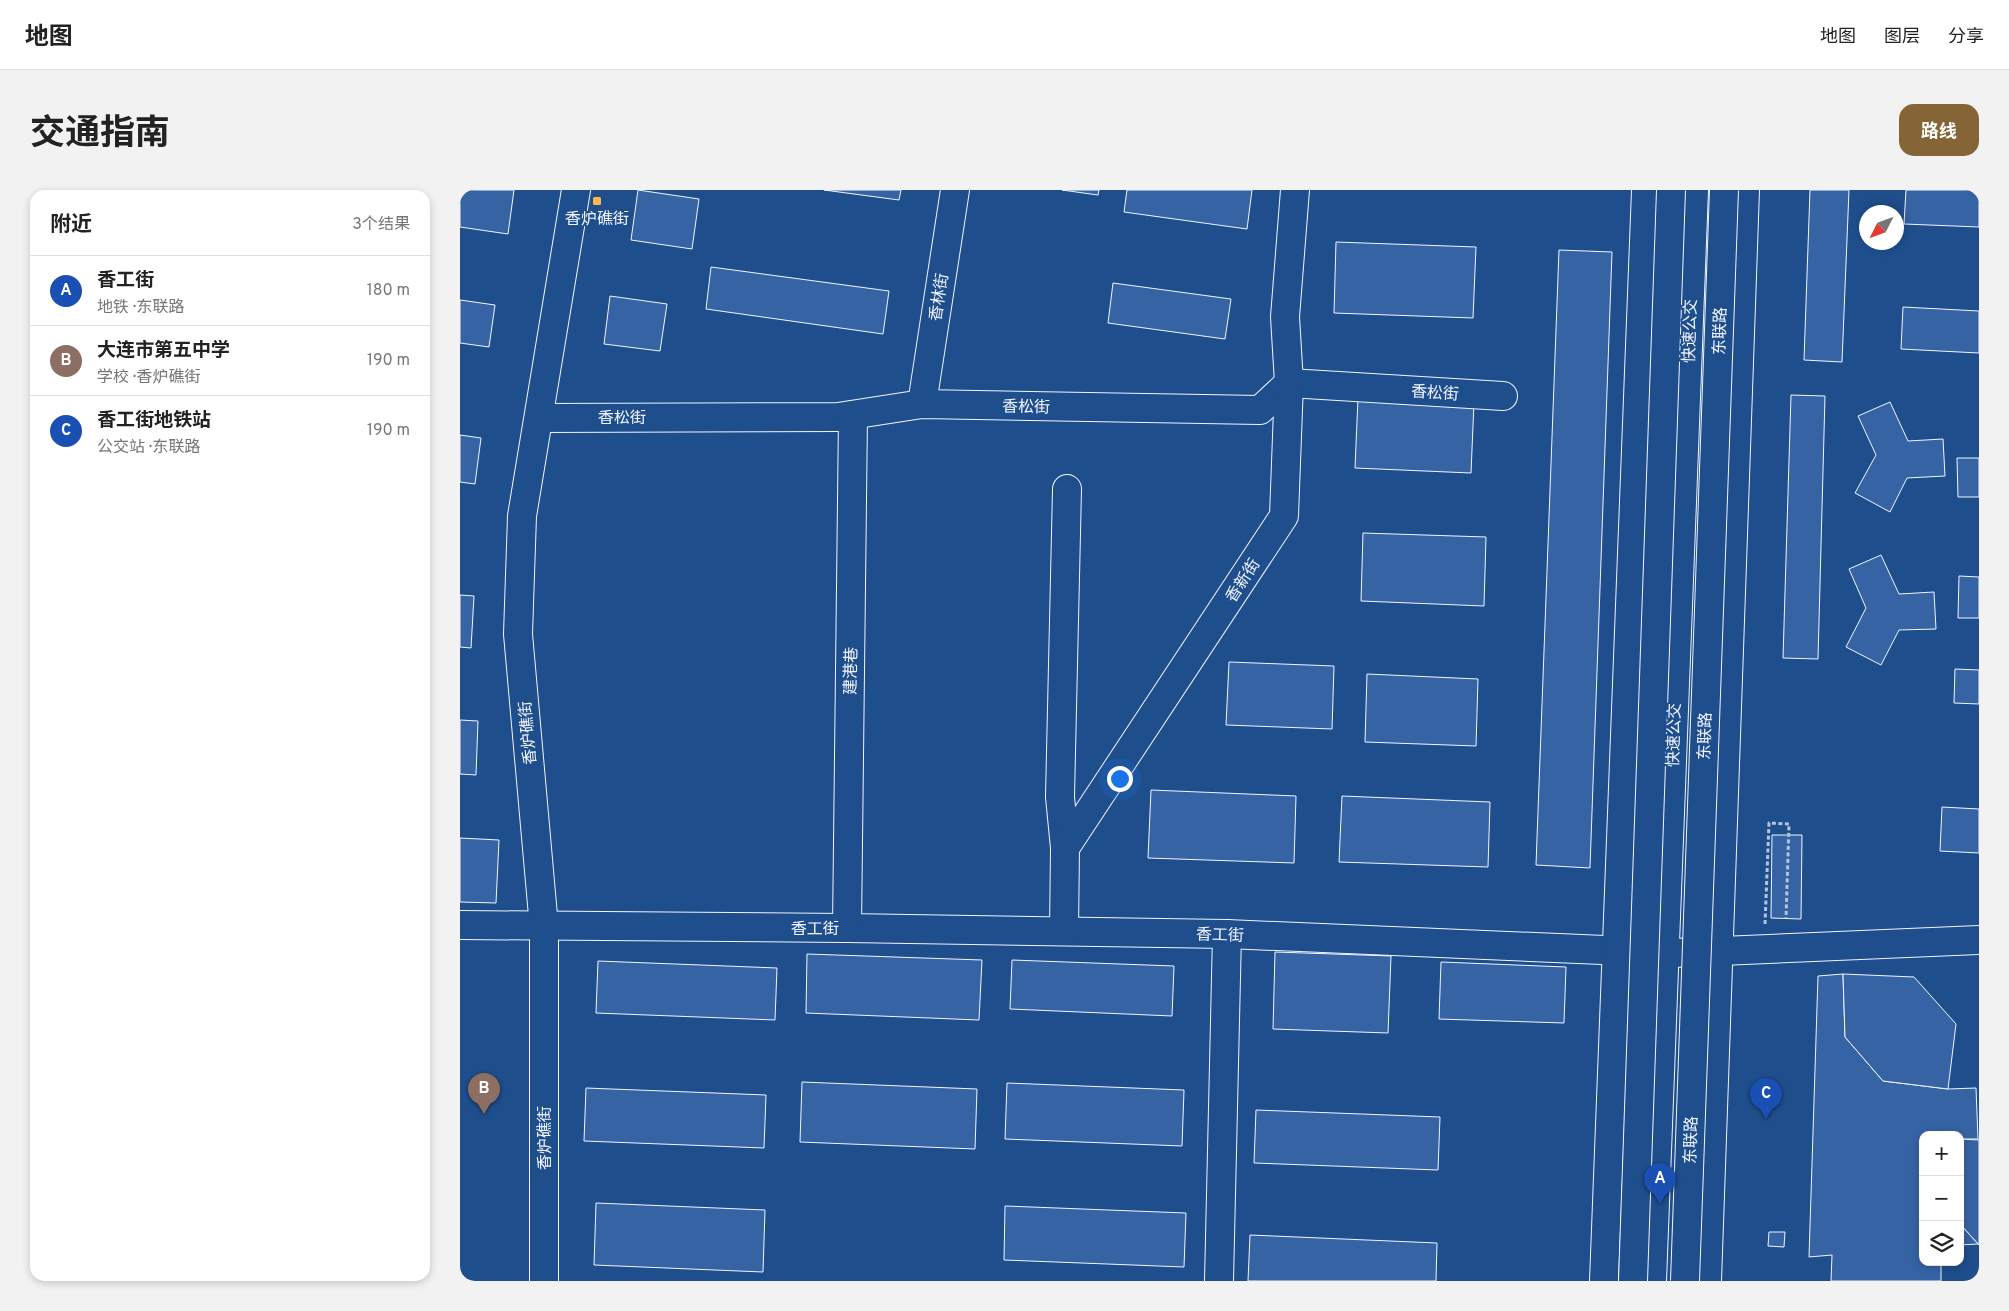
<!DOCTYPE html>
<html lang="zh">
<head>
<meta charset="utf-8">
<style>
	body { margin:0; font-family:Overpass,"Noto Sans SC",sans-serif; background:#f2f2f2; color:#222 }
	.controls { position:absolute; right:15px; bottom:15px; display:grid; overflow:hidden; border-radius:10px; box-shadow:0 2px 8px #0003 }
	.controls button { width:45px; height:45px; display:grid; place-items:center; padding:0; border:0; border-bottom:1px solid #e0e0e0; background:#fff; color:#222; font:25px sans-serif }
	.compass { position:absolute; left:1399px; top:15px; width:45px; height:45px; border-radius:50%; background:#fff; box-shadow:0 2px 8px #0003; rotate:228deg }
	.you { position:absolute; left:659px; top:588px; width:18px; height:18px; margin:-12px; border:4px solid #fff; border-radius:50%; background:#1a73e8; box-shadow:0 0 0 8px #1a73e833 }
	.badge { display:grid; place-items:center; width:32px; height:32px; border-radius:50%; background:#856535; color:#fff; font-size:16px; font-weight:700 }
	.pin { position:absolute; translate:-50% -41px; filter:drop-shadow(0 1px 2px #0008) }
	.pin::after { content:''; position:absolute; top:26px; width:18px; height:15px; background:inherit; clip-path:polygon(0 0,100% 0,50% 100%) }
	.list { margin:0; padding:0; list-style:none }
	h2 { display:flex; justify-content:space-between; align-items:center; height:65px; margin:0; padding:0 20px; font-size:21px }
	h2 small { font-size:16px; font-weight:400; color:#767676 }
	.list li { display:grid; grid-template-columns:32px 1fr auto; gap:15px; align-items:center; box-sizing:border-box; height:70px; padding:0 20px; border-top:1px solid #e0e0e0 }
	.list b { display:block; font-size:19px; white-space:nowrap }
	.list p { margin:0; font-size:16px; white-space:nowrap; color:#767676 }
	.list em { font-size:16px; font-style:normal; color:#767676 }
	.icon { flex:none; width:28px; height:28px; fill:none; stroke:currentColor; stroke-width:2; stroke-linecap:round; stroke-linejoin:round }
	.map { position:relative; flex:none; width:1519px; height:1091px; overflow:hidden; border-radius:15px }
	header { display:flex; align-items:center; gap:30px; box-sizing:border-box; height:70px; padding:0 25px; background:#fff; border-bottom:1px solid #e0e0e0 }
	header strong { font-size:24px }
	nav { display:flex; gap:28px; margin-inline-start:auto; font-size:18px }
	.intro { display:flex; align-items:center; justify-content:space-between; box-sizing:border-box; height:120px; padding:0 30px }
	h1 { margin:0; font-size:35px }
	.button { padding:12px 22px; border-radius:15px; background:#856535; color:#fff; font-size:18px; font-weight:700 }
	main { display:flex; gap:30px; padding:0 30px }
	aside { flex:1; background:#fff; border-radius:15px; box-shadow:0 2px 8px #0003 }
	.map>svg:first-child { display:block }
	.building { fill:#3563a3; stroke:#f2f6ff }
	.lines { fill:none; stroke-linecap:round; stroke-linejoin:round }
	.minor-casing { stroke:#f2f6ff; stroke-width:30 }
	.major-casing { stroke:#f2f6ff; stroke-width:30 }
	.path { stroke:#b3c4dc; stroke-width:3; stroke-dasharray:4 2.5; stroke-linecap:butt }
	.minor { stroke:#1f4e8c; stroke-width:28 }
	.major { stroke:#1f4e8c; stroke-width:28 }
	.highway-bridge-casing { stroke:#f2f6ff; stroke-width:30; stroke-linecap:butt }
	.highway-bridge { stroke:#1f4e8c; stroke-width:28 }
	.poi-dot { fill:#ffb74d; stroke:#1f4e8c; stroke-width:2 }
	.labels { text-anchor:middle; stroke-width:4; stroke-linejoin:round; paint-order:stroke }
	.poi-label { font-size:16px; fill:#f2f6ff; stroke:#1f4e8c }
	.street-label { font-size:16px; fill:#f2f6ff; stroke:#1f4e8c }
</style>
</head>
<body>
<header>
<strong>地图</strong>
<nav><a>地图</a><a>图层</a><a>分享</a></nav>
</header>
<div class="intro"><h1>交通指南</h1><a class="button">路线</a></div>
<main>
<aside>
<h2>附近<small>3个结果</small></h2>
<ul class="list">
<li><span class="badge" style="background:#1a4fb4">A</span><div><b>香工街</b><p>地铁 · 东联路</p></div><em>180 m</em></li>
<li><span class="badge" style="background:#8d6e63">B</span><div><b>大连市第五中学</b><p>学校 · 香炉礁街</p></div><em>190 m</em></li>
<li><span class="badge" style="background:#1a4fb4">C</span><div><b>香工街地铁站</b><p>公交站 · 东联路</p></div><em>190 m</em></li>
</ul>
</aside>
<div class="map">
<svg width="1519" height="1091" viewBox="0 0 1519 1091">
	<rect width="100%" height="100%" fill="#1f4e8c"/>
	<g class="building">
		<path d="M0 0H54L48 44 0 37Z"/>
		<path d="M178 0 239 9 232 59 171 50Z"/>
		<path d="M364 0H441L439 10Z"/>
		<path d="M602 0H639L638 5Z"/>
		<path d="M667 0H792L787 39 664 22Z"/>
		<path d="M1350 0H1389L1382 172 1344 170Z"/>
		<path d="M1446 0H1519V37L1444 34Z"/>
		<path d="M876 52 1016 57 1013 128 874 123Z"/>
		<path d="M1099 60 1152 62 1130 678 1076 675Z"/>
		<path d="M251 77 429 101 423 144 246 119Z"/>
		<path d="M653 93 771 109 765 149 648 133Z"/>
		<path d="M150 106 207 114 200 161 144 154Z"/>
		<path d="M0 110 35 115 29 157 0 153Z"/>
		<path d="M1443 117 1519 121V163L1441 159Z"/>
		<path d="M1331 205 1365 206 1358 469 1323 468Z"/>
		<path d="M898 208 1014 212 1011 283 895 278Z"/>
		<path d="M1430 212 1448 251 1483 249 1485 286 1447 288 1430 322 1395 303 1416 265 1398 226Z"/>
		<path d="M0 245 21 248 15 294 0 292Z"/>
		<path d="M1497 268H1519V307H1498Z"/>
		<path d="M903 343 1026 347 1024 416 901 411Z"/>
		<path d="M1421 365 1439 404 1474 402 1476 439 1439 440 1421 475 1386 457 1406 418 1389 379Z"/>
		<path d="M1499 386 1519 387V428H1498Z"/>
		<path d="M0 405 14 406 11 458 0 457Z"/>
		<path d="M769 472 874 476 872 539 766 535Z"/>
		<path d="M1495 479 1519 480V514L1494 513Z"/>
		<path d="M907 484 1018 489 1016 556 905 552Z"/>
		<path d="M0 530 18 531 16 585 0 584Z"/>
		<path d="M691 600 836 606 834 673 688 668Z"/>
		<path d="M882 606 1030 612 1028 677 879 672Z"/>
		<path d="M1482 617 1519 619V663L1480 661Z"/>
		<path d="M1312 645H1342L1341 729 1311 728Z"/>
		<path d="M0 648 39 650 36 713 0 712Z"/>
		<path d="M815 762 931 766 928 843 813 839Z"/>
		<path d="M347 764 522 770 519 830 346 823Z"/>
		<path d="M552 770 714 776 712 826 550 819Z"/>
		<path d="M138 771 317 778 315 830 136 823Z"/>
		<path d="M981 772 1106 777 1104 833 979 829Z"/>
		<path d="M1383 784 1385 847 1423 891 1488 899 1516 898 1518 949H1500V945H1463V1072H1481V1091H1371L1372 1065 1349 1067 1358 786Z"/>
		<path d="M1383 784 1454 787 1496 834 1488 899 1423 891 1385 847Z"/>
		<path d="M342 892 517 899 515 959 340 952Z"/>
		<path d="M547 893 724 900 722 956 545 949Z"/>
		<path d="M126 898 306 905 304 958 124 951Z"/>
		<path d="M796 920 980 927 978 980 794 973Z"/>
		<path d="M1500 949 1519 950V1055L1500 1034Z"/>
		<path d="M136 1013 305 1020 303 1082 134 1075Z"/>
		<path d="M545 1016 726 1023 724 1077 544 1070Z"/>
		<path d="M1500 1034 1518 1054 1500 1055Z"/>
		<path d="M1309 1042H1325L1324 1057 1308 1056Z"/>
		<path d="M790 1045 977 1053 976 1091H788Z"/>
	</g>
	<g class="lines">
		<defs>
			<g id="minor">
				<path d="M462 214 495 0"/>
				<path d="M79 228 378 227 462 214 800 220 829 193 1043 206"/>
				<path d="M605 658 600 607 607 299"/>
				<path d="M0 735 387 738 767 744 1214 763 1519 750"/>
				<path d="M387 738 393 225"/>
				<path d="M604 741 605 658 824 326 829 193 825 127 835 0"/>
				<path d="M84 1091V737L58 444 62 326 116 0"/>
				<path d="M759 1091 767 744"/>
				<path d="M1192 1091 1234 0"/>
			</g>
			<g id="major">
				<path d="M1144 1091 1186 0"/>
				<path d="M1247 1091 1285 0"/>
			</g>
		</defs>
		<use href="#minor" class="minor-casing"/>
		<use href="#major" class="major-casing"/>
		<path class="path" d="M1305 734 1309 633 1329 634 1326 728"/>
		<use href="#minor" class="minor"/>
		<use href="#major" class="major"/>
		<defs>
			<g id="highway-bridge">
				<path d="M1173 1091 1211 0"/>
				<path d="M1225 1091 1264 0"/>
			</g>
		</defs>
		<use href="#highway-bridge" class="highway-bridge-casing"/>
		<use href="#highway-bridge" class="highway-bridge"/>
	</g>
	<rect class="poi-dot" x="132" y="6" width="10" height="10" rx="2.5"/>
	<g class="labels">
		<g class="poi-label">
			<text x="137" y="34">香炉礁街</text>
		</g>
		<g class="street-label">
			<text transform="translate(478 107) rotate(-81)" y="6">香林街</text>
			<text transform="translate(1229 141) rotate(-88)" y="6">快速公交</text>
			<text transform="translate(1259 141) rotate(-88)" y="6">东联路</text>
			<text transform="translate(975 202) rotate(4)" y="6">香松街</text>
			<text transform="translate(566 216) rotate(1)" y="6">香松街</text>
			<text x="162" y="233">香松街</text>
			<text transform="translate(782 390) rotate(-57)" y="6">香新街</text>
			<text transform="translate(390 481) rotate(-89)" y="6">建港巷</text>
			<text transform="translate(67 543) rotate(-95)" y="6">香炉礁街</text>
			<text transform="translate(1213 545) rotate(-88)" y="6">快速公交</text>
			<text transform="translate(1244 546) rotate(-88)" y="6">东联路</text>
			<text x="355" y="744">香工街</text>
			<text transform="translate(760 744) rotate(2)" y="6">香工街</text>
			<text transform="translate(84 948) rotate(-90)" y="6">香炉礁街</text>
			<text transform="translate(1230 950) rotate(-88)" y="6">东联路</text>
		</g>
	</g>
</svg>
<div class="controls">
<button>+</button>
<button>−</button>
<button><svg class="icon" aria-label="layers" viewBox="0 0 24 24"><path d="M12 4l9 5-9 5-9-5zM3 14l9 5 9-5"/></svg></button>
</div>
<svg class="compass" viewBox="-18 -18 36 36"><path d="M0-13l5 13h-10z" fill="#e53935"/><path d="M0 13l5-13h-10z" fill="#767676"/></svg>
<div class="you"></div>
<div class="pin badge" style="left:1200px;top:1014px;background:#1a4fb4">A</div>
<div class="pin badge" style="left:24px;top:924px;background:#8d6e63">B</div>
<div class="pin badge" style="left:1306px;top:929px;background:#1a4fb4">C</div>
</div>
</main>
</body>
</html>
